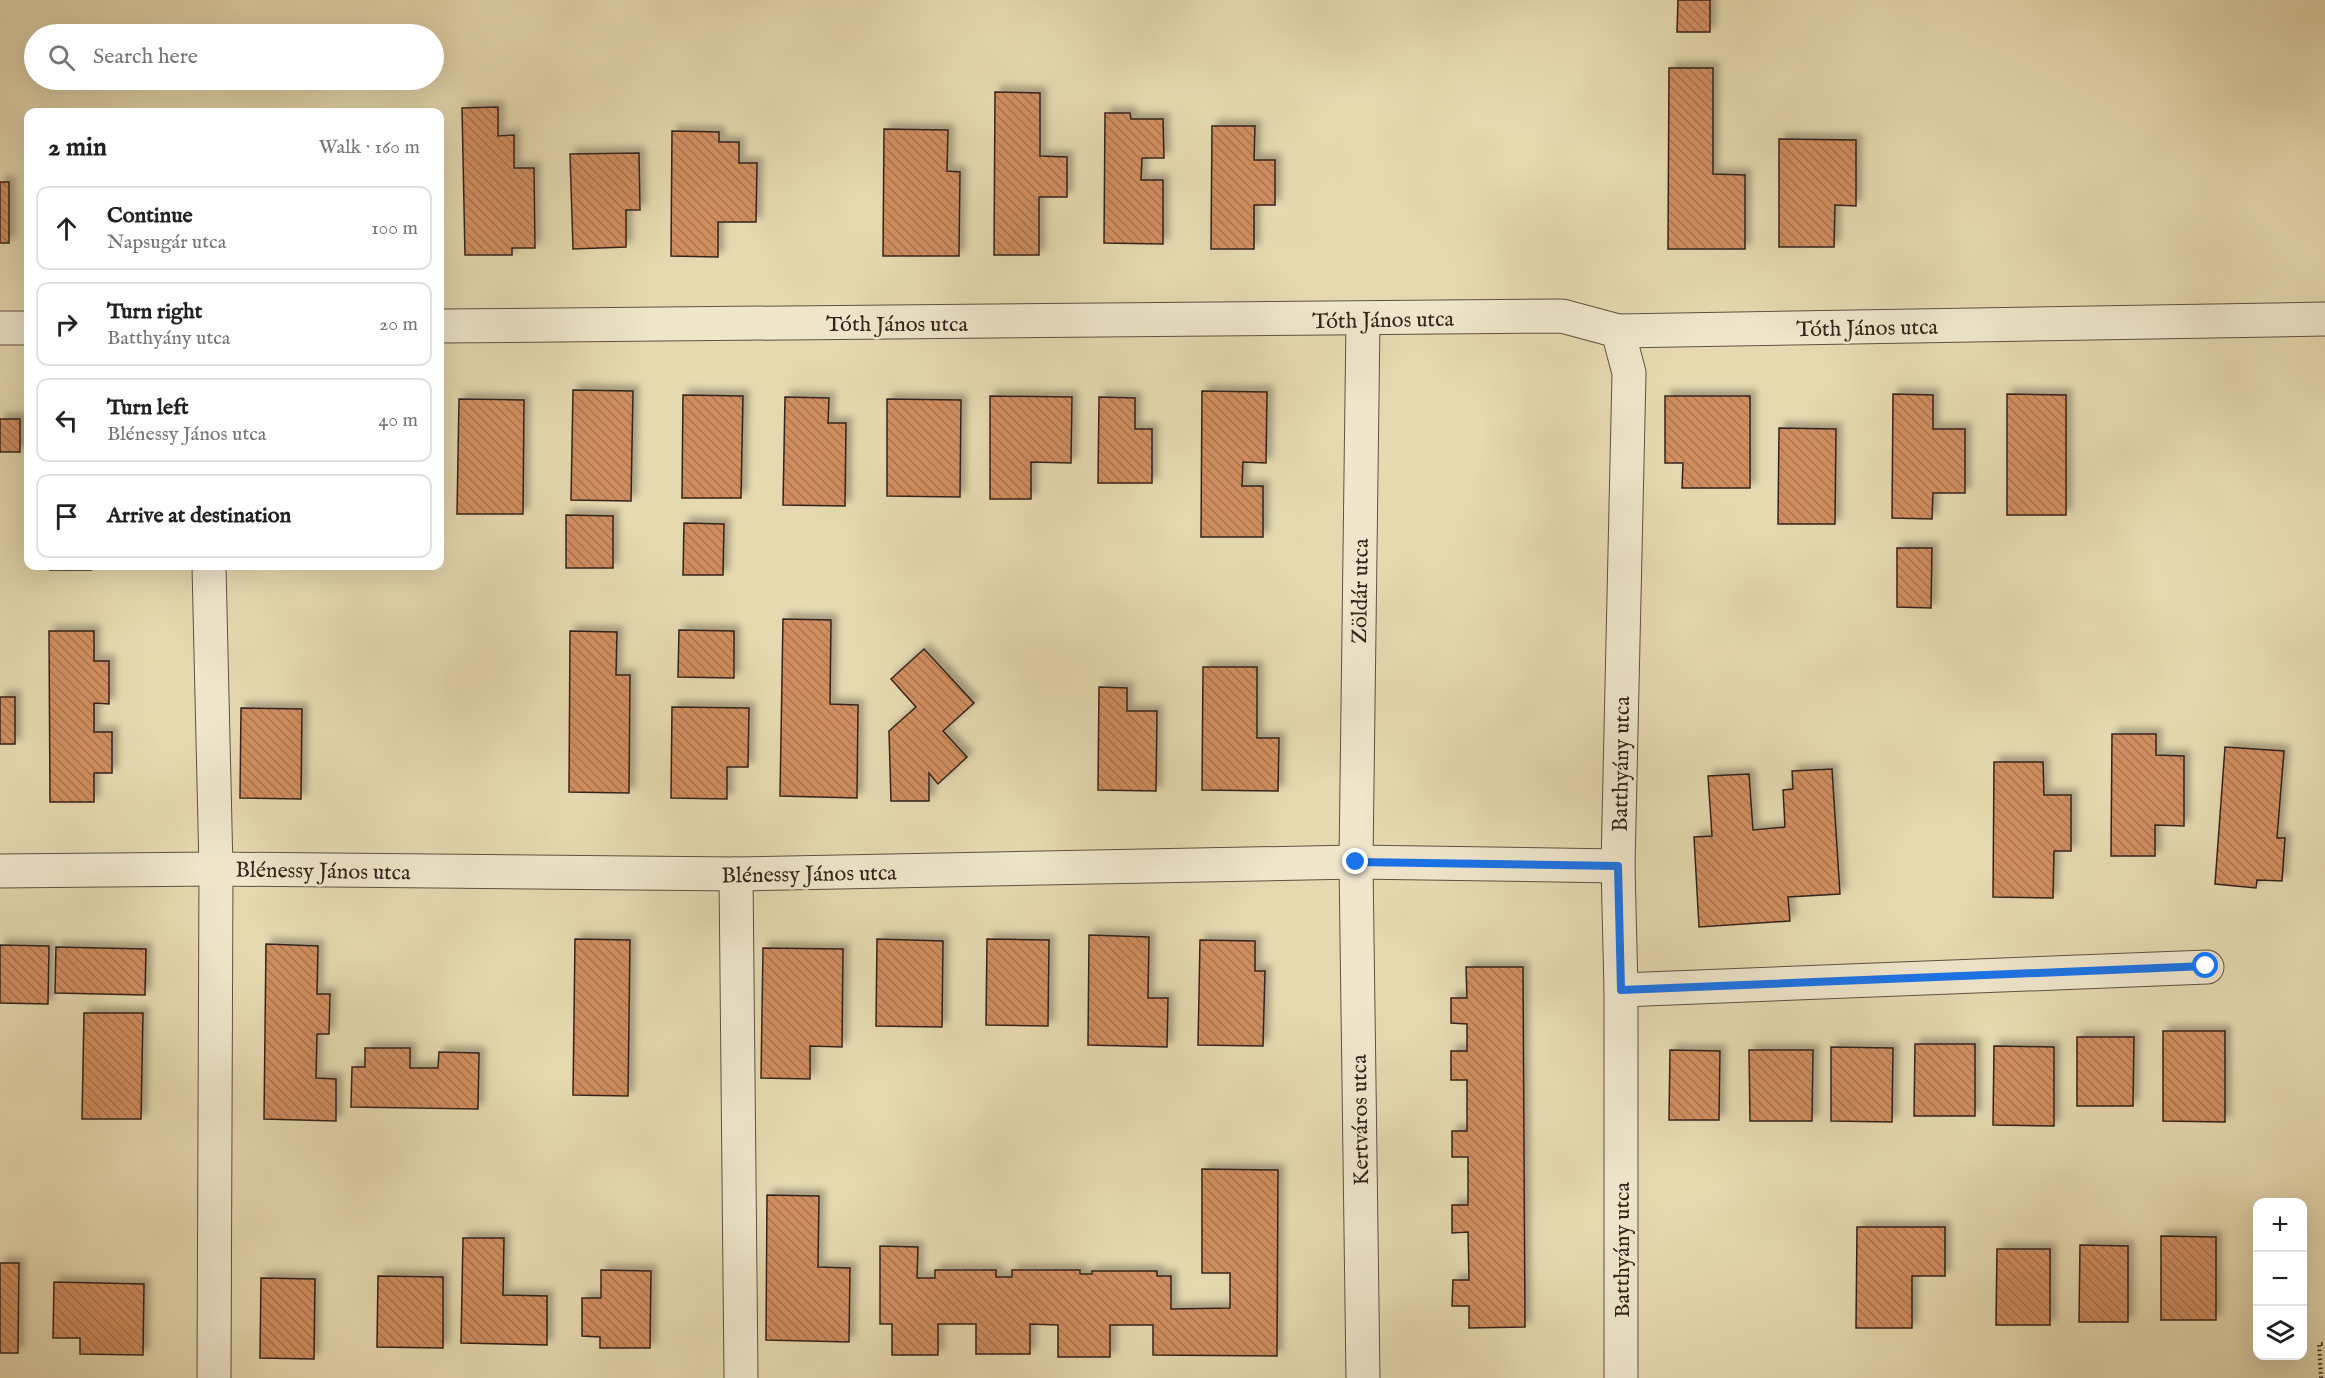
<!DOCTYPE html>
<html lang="en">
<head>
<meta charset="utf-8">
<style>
	body { margin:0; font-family:"IM FELL English",serif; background:#f2f2f2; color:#222 }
	.controls { position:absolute; right:18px; bottom:18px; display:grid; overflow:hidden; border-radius:12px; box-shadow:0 6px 24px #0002 }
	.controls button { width:54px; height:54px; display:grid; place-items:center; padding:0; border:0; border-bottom:2px solid #e0e0e0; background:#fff; color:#222; font:30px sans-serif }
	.stop { position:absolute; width:18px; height:18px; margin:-14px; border:4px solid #1a73e8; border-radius:50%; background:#fff }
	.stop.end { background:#1a73e8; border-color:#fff; box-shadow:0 2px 6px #0008 }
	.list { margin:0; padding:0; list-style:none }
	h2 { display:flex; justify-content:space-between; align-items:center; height:78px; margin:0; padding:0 24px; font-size:26px }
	h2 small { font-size:20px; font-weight:400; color:#767676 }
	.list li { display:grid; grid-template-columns:39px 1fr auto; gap:18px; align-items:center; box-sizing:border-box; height:84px; margin:0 12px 12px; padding:0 12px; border:2px solid #e0e0e0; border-radius:12px }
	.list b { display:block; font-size:22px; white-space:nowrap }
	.list p { margin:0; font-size:20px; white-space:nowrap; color:#767676 }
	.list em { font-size:20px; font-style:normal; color:#767676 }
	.icon { flex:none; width:33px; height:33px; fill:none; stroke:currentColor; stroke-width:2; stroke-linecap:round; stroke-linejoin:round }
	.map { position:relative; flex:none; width:2325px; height:1378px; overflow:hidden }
	.search { position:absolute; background:#fff; box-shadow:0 6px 24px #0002; left:24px; top:24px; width:420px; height:66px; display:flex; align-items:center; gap:15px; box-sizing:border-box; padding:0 21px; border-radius:33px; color:#767676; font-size:22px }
	.panel { position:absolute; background:#fff; box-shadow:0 6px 24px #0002; left:24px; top:108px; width:420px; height:462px; border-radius:12px }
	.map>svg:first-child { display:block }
	.building { fill:url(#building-back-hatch); stroke:#35241c; stroke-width:1.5; filter:url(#shadow) }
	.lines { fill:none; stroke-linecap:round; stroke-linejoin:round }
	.minor-casing { stroke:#615141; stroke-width:35 }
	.path { stroke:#35241c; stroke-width:4; stroke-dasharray:1.5 3; stroke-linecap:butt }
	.minor { stroke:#efe6cc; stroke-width:33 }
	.route { stroke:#1a73e8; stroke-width:8 }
	.labels { text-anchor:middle; stroke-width:5; stroke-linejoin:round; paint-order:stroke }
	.street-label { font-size:22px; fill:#35241c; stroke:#efe6cc }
</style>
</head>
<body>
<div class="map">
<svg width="2325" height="1378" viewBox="0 0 2325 1378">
	<defs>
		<pattern id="building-back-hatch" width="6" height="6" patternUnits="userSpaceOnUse" patternTransform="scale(1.5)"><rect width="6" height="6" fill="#d08e60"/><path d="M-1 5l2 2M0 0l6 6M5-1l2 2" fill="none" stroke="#aa744e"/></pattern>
		<filter id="shadow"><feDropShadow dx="5.5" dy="-5.5" stdDeviation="3" flood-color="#0004"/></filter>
	</defs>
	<rect width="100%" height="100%" fill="#e6d9b0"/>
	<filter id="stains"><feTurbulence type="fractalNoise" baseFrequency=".00333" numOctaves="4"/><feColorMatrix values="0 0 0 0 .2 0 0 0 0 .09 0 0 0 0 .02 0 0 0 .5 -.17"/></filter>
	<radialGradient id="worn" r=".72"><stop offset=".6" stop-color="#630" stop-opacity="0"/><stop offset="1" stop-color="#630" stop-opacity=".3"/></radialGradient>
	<g class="building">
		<path d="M1678 0H1710V32H1677Z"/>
		<path d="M1669 68H1713V174L1745 175V249H1668Z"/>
		<path d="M995 92 1040 93V156L1067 157V197H1039V255H994Z"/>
		<path d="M498 107V136L514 135V168H534L535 248H512V255H465L462 108Z"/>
		<path d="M1105 113H1130L1131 119H1163L1164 158H1142L1141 180H1163V244L1104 243Z"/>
		<path d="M1212 126H1255L1254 160H1275V205H1254V249H1211Z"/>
		<path d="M884 129 948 130 947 171 960 172 959 256H883Z"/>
		<path d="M672 131 719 132V142H739V163H757L756 222H718V257L671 256Z"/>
		<path d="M1779 139 1856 140V206L1835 205 1834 247H1779Z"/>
		<path d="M639 153 640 210H626V247L573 249 570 154Z"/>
		<rect x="0" y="182" width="9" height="61"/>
		<path d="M573 390 633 391 631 501 571 500Z"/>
		<path d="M1202 391 1267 392 1266 463 1243 462 1242 486H1263V537H1201Z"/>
		<path d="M1893 394 1933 395V429H1965V493H1933L1932 519 1892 518Z"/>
		<path d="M2007 394 2066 395V515H2007Z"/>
		<path d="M683 395 743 396 741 498H682Z"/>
		<path d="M990 396 1072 397 1071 463 1031 462V499H990Z"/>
		<path d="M1665 396H1750V488H1682L1683 463H1665Z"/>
		<path d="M785 397 829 398 828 423H846L845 506 783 505Z"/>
		<path d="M1099 397 1135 398V429H1152V483H1098Z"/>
		<path d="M459 399 524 400 523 514H457Z"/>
		<path d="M887 399 961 400 960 497 887 496Z"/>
		<rect x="0" y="419" width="20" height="33"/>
		<path d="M1779 428 1836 429 1835 524H1778Z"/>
		<path d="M566 515 613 516V568H566Z"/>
		<path d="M684 523 724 524 723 575H683Z"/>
		<path d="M1897 548H1932L1931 608 1897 607Z"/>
		<rect x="50" y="566" width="41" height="4"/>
		<path d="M247 566H294V567Z"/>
		<path d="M783 619 831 620 830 704 858 705 857 798 780 796Z"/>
		<path d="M679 630 734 631V678L678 677Z"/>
		<path d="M49 631H94V661H109V704L94 703V732H112V773H94V802H50Z"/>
		<path d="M570 631 617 632 616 675H630L629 793 569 792Z"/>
		<path d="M924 649 974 703 943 731 967 757 938 784 929 773V801H891L889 731 916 707 891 679Z"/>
		<path d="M1203 667H1257V738H1279L1278 791 1202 790Z"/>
		<path d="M1099 687 1127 688V711H1157L1156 791 1098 790Z"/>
		<rect x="0" y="697" width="15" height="47"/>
		<path d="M672 707 749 708 748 767H727V799L671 798Z"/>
		<path d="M241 708 302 709 301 799 240 798Z"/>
		<path d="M2112 734H2156V755L2184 756V826L2155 825V856H2111Z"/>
		<path d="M2225 747 2284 751 2277 838H2285L2282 881 2257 880 2256 888 2215 884Z"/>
		<path d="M1994 762H2043L2044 795H2071V851H2054L2053 898 1993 897Z"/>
		<path d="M1832 769 1840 894 1788 897 1790 921 1699 927 1694 837 1712 836 1708 776 1749 774 1753 830 1785 827 1783 790 1793 789 1792 771Z"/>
		<path d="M1089 935 1149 937 1148 998H1168L1167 1047 1088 1045Z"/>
		<path d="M575 939 630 940 628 1096 573 1095Z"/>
		<path d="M877 939 943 941 942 1027 876 1026Z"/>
		<path d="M987 939 1049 940 1048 1026 986 1025Z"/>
		<path d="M1200 940 1255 941V971H1265L1263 1046 1198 1045Z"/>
		<path d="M266 944 318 946 317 994H330L329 1034H317L316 1078 336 1079V1121L264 1119Z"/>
		<path d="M0 945 49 946 48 1004 0 1003Z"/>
		<path d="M56 947 146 949 145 995 55 993Z"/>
		<path d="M763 948 843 949 842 1047 810 1046V1079L761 1078Z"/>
		<path d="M1466 967H1523L1525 1327 1469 1328V1306H1452L1453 1280H1469L1468 1232 1452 1233V1205H1468V1157H1452V1131H1467V1080H1451V1051H1467V1024L1451 1023V998H1467Z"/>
		<path d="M84 1013H143L141 1119H82Z"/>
		<path d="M2163 1031H2225V1122L2163 1121Z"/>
		<path d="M2077 1037H2134L2133 1106H2077Z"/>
		<path d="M1915 1044H1975V1116H1914Z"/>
		<path d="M1994 1046 2054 1047V1126L1993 1125Z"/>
		<path d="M1831 1047 1893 1048 1892 1122 1831 1121Z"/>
		<path d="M365 1048H410V1068H438L439 1052 479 1053 478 1109 351 1107 352 1067H365Z"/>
		<path d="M1670 1050 1720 1051 1719 1120H1669Z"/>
		<path d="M1749 1050H1813L1812 1121H1750Z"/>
		<path d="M1202 1169 1278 1170 1277 1356 1153 1355V1325H1110V1357H1058V1325L1030 1324V1354H976V1324H938V1355H892V1324H880V1246L918 1247 917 1278H935V1270H996V1277H1012V1270H1080V1274H1092V1271H1157V1276H1171V1309L1230 1308V1273H1202Z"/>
		<path d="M767 1195 819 1196 818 1267 850 1268 849 1342 766 1340Z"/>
		<path d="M1857 1227H1945V1276H1912V1328H1856Z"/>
		<path d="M2161 1236 2216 1237V1320H2161Z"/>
		<path d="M463 1238H504L503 1295 547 1296V1345L461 1343Z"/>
		<path d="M2080 1245 2128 1246V1322H2079Z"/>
		<path d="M1997 1249H2050V1325H1996Z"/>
		<path d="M0 1263H19L18 1353H0Z"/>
		<path d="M601 1270 651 1271 650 1348H600V1337L582 1336V1298H601Z"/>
		<path d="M378 1276 443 1277V1348L377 1347Z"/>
		<path d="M261 1278 315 1279 314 1359 260 1358Z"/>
		<path d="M54 1282 144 1284 143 1355 80 1354V1338H53Z"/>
	</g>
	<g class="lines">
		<defs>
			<g id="minor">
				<path d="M440 326 1562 316 1618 331 2325 319"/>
				<path d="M0 328H28"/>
				<path d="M1618 331 1629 373 1618 866 1621 990V1378"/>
				<path d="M209 566 216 869 214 1378"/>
				<path d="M0 871 216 869 736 874 1356 862 1618 866"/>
				<path d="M736 874 741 1378"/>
				<path d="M1621 990 2207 967"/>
				<path d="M1363 1378 1356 862 1363 320"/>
			</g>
		</defs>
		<use href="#minor" class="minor-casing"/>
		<path class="path" d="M2321 1378 2319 1344H2325"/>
		<use href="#minor" class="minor"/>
	</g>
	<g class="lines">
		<path class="route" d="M1356 862 1618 866 1621 990 2206 966"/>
	</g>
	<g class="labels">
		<g class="street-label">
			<text transform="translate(1383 319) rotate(-1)" y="8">Tóth János utca</text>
			<text x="897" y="331">Tóth János utca</text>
			<text transform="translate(1867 327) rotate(-1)" y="8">Tóth János utca</text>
			<text transform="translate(1359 591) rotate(-89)" y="8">Zöldár utca</text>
			<text transform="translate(1620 764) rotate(-89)" y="8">Batthyány utca</text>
			<text transform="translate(323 870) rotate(1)" y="8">Blénessy János utca</text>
			<text transform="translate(809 873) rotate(-1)" y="8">Blénessy János utca</text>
			<text transform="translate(1359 1120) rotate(-91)" y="8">Kertváros utca</text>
			<text transform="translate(1621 1250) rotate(-90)" y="8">Batthyány utca</text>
		</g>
	</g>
	<rect width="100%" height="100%" filter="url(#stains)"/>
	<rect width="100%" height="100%" fill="url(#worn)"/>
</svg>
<div class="controls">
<button>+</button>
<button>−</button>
<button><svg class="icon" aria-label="layers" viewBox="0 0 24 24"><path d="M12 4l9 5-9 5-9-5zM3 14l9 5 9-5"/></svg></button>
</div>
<div class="stop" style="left:2206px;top:966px"></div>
<div class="stop end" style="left:1356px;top:862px"></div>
<div class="search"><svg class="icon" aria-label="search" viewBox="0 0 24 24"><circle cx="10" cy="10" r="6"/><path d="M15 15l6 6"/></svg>Search here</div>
<section class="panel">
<h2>2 min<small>Walk · 160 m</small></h2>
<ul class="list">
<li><svg class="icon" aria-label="ahead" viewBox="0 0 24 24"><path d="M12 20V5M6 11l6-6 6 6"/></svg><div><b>Continue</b><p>Napsugár utca</p></div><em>100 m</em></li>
<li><svg class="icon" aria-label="right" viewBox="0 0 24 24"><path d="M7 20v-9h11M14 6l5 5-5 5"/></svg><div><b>Turn right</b><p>Batthyány utca</p></div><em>20 m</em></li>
<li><svg class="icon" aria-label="left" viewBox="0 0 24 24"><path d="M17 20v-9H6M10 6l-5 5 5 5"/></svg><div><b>Turn left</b><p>Blénessy János utca</p></div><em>40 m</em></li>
<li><svg class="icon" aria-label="arrive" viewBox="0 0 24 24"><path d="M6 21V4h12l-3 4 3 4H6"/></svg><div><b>Arrive at destination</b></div></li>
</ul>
</section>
</div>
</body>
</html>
